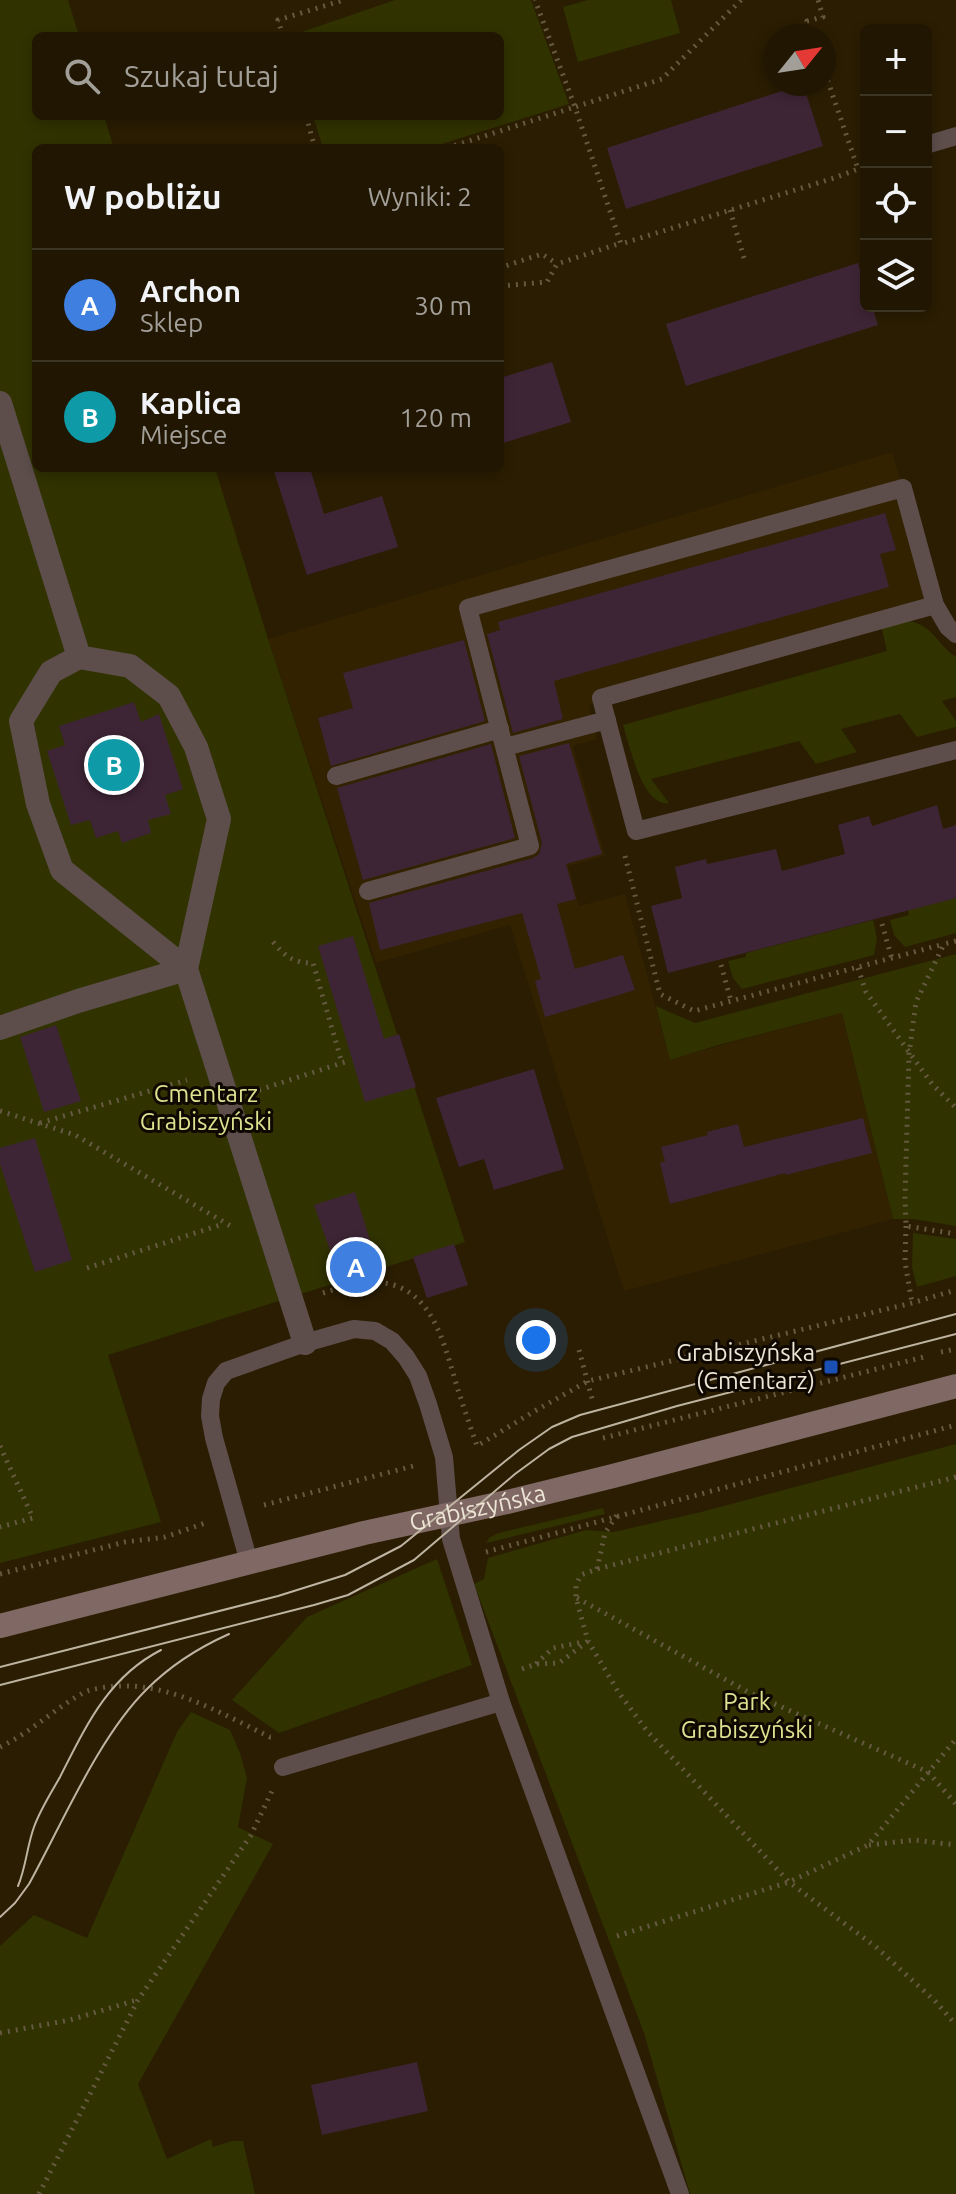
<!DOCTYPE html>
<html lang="pl">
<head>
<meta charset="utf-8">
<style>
	body { margin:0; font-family:Ubuntu,sans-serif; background:#2d2311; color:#f1f3f6 }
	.controls { position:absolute; right:24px; top:24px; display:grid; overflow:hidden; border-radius:12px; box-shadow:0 4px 12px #0003 }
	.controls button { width:72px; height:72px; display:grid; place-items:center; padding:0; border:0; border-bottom:2px solid #3d3524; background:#201602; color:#f1f3f6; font:40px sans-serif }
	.compass { position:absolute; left:764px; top:24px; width:72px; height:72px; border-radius:50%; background:#201602; box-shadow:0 4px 12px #0003; rotate:60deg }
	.you { position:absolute; left:536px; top:1340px; width:28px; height:28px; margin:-20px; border:6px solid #fff; border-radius:50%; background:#1a73e8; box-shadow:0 0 0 12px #1a73e833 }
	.badge { display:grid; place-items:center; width:52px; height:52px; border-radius:50%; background:#c7bb3c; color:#fff; font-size:26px; font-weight:700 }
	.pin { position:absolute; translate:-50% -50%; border:4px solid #fff; box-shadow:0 2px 8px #0006 }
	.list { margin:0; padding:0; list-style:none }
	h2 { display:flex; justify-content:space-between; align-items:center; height:104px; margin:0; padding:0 32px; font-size:34px }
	h2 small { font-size:26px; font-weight:400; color:#a29f99 }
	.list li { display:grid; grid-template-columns:52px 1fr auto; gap:24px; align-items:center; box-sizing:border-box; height:112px; padding:0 32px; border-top:2px solid #3d3524 }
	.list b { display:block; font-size:30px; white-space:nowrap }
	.list p { margin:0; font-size:26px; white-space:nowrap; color:#a29f99 }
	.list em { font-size:26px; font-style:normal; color:#a29f99 }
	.icon { flex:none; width:44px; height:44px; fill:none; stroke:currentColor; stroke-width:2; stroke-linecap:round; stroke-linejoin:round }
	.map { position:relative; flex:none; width:956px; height:2194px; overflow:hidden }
	.search { position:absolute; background:#201602; box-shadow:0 4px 12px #0003; left:32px; top:32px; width:472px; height:88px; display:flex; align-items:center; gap:20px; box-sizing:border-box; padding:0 28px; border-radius:12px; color:#a29f99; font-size:30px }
	.panel { position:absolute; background:#201602; box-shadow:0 4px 12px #0003; left:32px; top:144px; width:472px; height:328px; border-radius:12px }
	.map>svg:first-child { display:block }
	.built { fill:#322200 }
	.green { fill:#303200 }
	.building { fill:#3e2535 }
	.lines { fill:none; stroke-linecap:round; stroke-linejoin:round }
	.path { stroke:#655941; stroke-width:5; stroke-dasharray:2 6; stroke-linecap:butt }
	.service { stroke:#5d4e4b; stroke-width:18 }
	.pedestrian { stroke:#5d4e4b; stroke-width:24 }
	.secondary { stroke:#806864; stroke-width:24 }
	.tram { stroke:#beb4a2; stroke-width:2 }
	.transit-dot { fill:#1a4fb4; stroke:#0e0801; stroke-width:3 }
	.labels { text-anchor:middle; stroke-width:6; stroke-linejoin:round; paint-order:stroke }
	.park-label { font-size:24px; fill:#dbe390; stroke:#0e0801 }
	.poi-label { font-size:24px; fill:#ede5d5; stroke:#0e0801; text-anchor:end }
	.street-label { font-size:24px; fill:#ede5d5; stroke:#0e0801 }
</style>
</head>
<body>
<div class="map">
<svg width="956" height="2194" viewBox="0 0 956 2194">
	<rect width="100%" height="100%" fill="#2a1d02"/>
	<path class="built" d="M892 452 939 608 589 705 597 739 573 746 605 856 568 866 579 906 625 894 670 1059 842 1013 893 1219 624 1291 510 925 376 963 268 639Z"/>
	<g class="green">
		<path d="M0 0H68L79 36H36V116H104L114 148H36V468H215L268 639 465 1242 108 1355 161 1522 0 1563Z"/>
		<path d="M395 0H531L569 104 429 148H323L313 116H500V36H290Z"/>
		<path d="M588 0H671L680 33 578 62 563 7Z"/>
		<path d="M902 620C934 623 933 641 956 657V697L942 701 956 721V727L917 737 900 714 841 729 857 752 816 764 799 741 651 779 669 803C642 807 630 746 623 725L887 651 881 625Z"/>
		<path d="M956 898V933L905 947 894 935 890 920 909 915 908 910Z"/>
		<path d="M873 920 877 939 874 955 742 989 733 978 728 961 746 957V953Z"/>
		<path d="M956 954V1226L913 1219H893L842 1013 718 1045 670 1060 656 1006 695 1023Z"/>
		<path d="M913 1233 956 1239V1276L917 1287 912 1267Z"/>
		<path d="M956 1444V2194H690L644 2033 474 1584 484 1579 488 1558 586 1530 614 1532 701 1512Z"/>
		<path d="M603 1508 605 1514 486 1543 490 1537 499 1533Z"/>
		<path d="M437 1559 472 1665 279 1733 232 1700 307 1617Z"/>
		<path d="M191 1712 230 1730 240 1753 247 1778 238 1827 273 1844 138 2084 167 2159 211 2139 213 2147 232 2141H243L255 2194H0V1946L34 1915 87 1938 177 1732Z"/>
	</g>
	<g class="building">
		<path d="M803 84 823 146 626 209 607 148Z"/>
		<path d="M858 263 866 289V306H872L878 325 686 386 666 324Z"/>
		<path d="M552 362 571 422 500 444V378Z"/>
		<path d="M273 468H310L324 514 382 496 398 547 307 575Z"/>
		<path d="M885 513 896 550 880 554 889 587 554 681 563 719 513 733 487 634 500 630 498 622Z"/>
		<path d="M464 640 485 721 331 766 318 718 353 708 343 673Z"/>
		<path d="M134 702 141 722 159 714 183 789 165 795 171 814 148 820 151 833 122 843 118 831 96 838 90 820 71 825 47 751 65 745 59 726Z"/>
		<path d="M569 743 602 854 566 864 576 899 557 904 575 969 623 955 635 990 545 1017 535 981 541 979 522 913 380 950 369 903 533 858 539 854 542 843 519 756Z"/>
		<path d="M491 744 515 838 363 880 337 788Z"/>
		<path d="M937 805 943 829 956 825V898L668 973 651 906 682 898 675 867 706 859 707 864 776 849 782 871 845 854 838 825 869 816 872 826Z"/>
		<path d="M353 936 384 1039 399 1034 416 1087 365 1102 318 946Z"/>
		<path d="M56 1025 81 1101 44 1112 20 1037Z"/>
		<path d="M534 1069 564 1169 494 1190 484 1159 459 1167 436 1098Z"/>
		<path d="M863 1118 872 1153 786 1175 785 1173 670 1204 660 1163 665 1161 661 1147 708 1135 707 1132 738 1124 744 1147Z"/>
		<path d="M35 1138 72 1260 35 1272 0 1164V1148Z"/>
		<path d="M355 1192 378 1266 340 1278 314 1205Z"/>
		<path d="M454 1244 468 1285 427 1298 413 1257Z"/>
		<path d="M417 2062 428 2111 322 2135 311 2085Z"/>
	</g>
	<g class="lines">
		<g class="path">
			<path d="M741 0 662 79 575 107 621 244 834 178 858 169 824 70"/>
			<path d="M283 36 278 20 344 0"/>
			<path d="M813 36 807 21 823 17 818 0"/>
			<path d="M306 116 315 148"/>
			<path d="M447 148 575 107 535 0"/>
			<path d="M730 210 744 258"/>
			<path d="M500 270 505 266 542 254 557 264"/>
			<path d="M500 286 547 282 557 264 621 243"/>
			<path d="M625 856 660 994 694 1011 944 944"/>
			<path d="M882 924 892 959"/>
			<path d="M956 941 944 944 916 1002 909 1054 905 1198 906 1226 956 1234"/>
			<path d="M273 942C285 956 293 963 313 963L342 1063"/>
			<path d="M721 965 731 1001"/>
			<path d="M858 968 866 992 932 1084 956 1108"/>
			<path d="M259 1090 345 1062"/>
			<path d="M0 1111 75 1135 234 1228"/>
			<path d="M40 1123 187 1080"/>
			<path d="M906 1226 905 1262 912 1303"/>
			<path d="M87 1268 223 1224"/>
			<path d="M323 1293C342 1287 364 1280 384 1283 436 1290 446 1353 459 1393 465 1411 471 1429 477 1446L533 1412 588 1381 912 1303 956 1290"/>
			<path d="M579 1350 593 1402"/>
			<path d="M941 1352 956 1349"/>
			<path d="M603 1438 928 1356"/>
			<path d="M0 1446 33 1518 0 1527"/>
			<path d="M956 1477 597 1569 581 1575 576 1585V1598L588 1641 619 1693 647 1731 789 1882 876 1947 936 2002 956 2025"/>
			<path d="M264 1505 417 1465"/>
			<path d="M486 1552 956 1425"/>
			<path d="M597 1569 605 1533 617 1515"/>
			<path d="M0 1574 125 1542 165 1537 208 1522"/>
			<path d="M577 1598 750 1693 928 1772 956 1804"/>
			<path d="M536 1664 553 1648 583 1642"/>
			<path d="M522 1669 536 1664 559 1663 588 1641"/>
			<path d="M0 1747C30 1733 54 1709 83 1693 88 1690 94 1689 101 1688 161 1677 218 1712 270 1737H275"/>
			<path d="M869 1845 914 1840 956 1845"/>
			<path d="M617 1936 789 1882 868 1845 956 1739"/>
			<path d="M0 2033 70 2020 137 2000"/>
			<path d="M39 2194 138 2000 251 1835 272 1791"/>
		</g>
		<g class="service">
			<path d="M926 145 956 136"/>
			<path d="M935 605 601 698 636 831 956 750"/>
			<path d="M505 747 607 720"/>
			<path d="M336 776 500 729"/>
			<path d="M368 891 530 846 468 608 903 488 935 605 948 627 956 634"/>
			<path d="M249 1562 214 1438 210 1416 211 1399 216 1383 226 1371 305 1343 354 1329 375 1331 392 1341 406 1357 418 1376 428 1404 444 1457 451 1539 501 1702 680 2194"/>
			<path d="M283 1767 501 1702"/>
		</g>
		<g class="pedestrian">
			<path d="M0 403 79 657"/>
			<path d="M186 969 62 870 38 804 21 721 51 672 79 657 130 666 169 696 196 747 219 819 186 969 305 1343"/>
			<path d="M0 1028 78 1001 186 969"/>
		</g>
		<path class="secondary" id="s1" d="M0 1626 364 1533 507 1502 613 1476 956 1386"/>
		<g class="tram">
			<path d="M0 1667 278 1596 345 1575 401 1546 519 1450 552 1427 580 1415 956 1314"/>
			<path d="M0 1685 314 1605 348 1595 414 1560 515 1474 549 1449 572 1437 677 1406 956 1334"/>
			<path d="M18 1886C26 1867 27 1846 34 1827 40 1810 51 1793 60 1777 86 1726 108 1677 161 1650"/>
			<path d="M0 1917 15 1903 29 1884C62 1824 99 1736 147 1689 170 1666 200 1647 229 1634"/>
		</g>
	</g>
	<rect class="transit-dot" x="823" y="1359" width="16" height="16" rx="4"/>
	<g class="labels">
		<g class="park-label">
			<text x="206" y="1102">Cmentarz<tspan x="206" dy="28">Grabiszyński</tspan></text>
			<text x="747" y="1710">Park<tspan x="747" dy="28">Grabiszyński</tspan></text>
		</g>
		<g class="poi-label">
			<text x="815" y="1361">Grabiszyńska<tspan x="815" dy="28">(Cmentarz)</tspan></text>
		</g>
		<g class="street-label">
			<text dy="8" stroke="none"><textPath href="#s1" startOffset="492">Grabiszyńska</textPath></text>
		</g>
	</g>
</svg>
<div class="controls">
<button>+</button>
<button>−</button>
<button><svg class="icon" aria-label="locate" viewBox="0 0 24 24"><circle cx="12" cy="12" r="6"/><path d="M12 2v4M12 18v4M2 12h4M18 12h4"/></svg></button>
<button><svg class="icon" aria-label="layers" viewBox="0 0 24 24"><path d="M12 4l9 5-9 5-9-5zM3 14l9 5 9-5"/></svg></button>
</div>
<svg class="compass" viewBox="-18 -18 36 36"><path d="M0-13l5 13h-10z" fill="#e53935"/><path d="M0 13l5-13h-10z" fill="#a29f99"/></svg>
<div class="you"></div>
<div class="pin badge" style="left:356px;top:1267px;background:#3f7fe0">A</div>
<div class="pin badge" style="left:114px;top:765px;background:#0f9aa8">B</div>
<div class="search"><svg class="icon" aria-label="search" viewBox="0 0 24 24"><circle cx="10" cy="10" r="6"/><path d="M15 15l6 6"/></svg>Szukaj tutaj</div>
<section class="panel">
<h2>W pobliżu<small>Wyniki: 2</small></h2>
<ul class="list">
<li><span class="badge" style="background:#3f7fe0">A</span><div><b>Archon</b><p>Sklep</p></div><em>30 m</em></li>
<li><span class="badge" style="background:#0f9aa8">B</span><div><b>Kaplica</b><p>Miejsce</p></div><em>120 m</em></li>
</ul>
</section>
</div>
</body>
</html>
